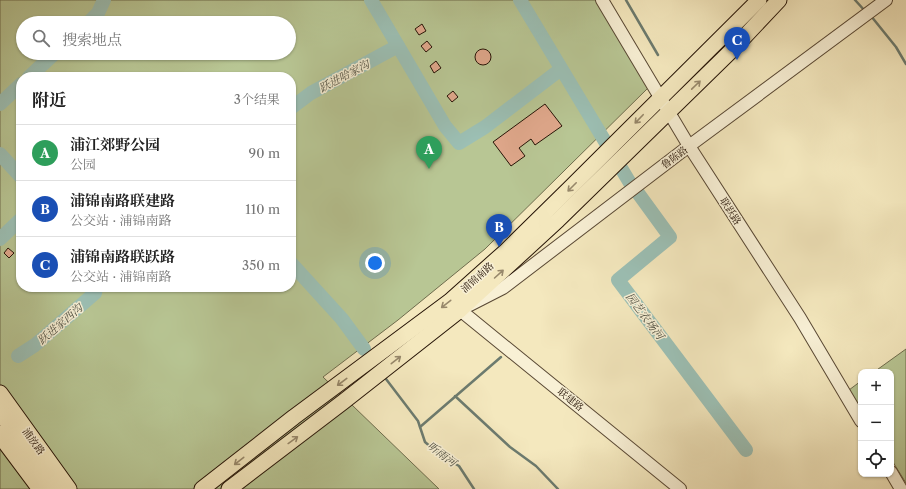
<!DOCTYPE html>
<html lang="zh">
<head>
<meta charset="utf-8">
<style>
	body { margin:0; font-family:"Libre Caslon Text","Noto Serif SC",serif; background:#f6f6f6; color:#222 }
	.controls { position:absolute; right:12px; bottom:12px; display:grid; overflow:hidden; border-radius:8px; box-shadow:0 1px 3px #0004 }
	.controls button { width:36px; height:36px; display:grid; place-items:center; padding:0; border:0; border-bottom:1px solid #e0e0e0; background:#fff; color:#222; font:20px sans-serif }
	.you { position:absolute; left:375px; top:263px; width:14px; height:14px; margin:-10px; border:3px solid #fff; border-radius:50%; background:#1a73e8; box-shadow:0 0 0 6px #1a73e833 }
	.badge { display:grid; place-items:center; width:26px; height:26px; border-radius:50%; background:#7c3aed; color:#fff; font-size:13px; font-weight:700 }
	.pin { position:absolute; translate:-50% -33px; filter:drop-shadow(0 1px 2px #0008) }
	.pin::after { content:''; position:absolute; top:21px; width:14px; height:12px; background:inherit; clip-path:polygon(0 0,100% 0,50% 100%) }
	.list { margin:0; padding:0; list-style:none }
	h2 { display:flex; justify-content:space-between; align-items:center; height:52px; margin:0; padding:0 16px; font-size:17px }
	h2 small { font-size:13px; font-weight:400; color:#767676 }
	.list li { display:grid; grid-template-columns:26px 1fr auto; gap:12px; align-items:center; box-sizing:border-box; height:56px; padding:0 16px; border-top:1px solid #e0e0e0 }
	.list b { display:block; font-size:15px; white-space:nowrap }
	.list p { margin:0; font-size:13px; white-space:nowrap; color:#767676 }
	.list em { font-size:13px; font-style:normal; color:#767676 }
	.icon { flex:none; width:22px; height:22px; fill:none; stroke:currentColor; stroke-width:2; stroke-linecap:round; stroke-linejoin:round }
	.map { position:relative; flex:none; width:906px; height:489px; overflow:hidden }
	.search { position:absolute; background:#fff; box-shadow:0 1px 3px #0004; left:16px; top:16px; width:280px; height:44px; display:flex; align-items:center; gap:10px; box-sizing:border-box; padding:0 14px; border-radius:22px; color:#767676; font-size:15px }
	.panel { position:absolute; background:#fff; box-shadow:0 1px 3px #0004; left:16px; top:72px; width:280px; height:220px; border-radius:16px }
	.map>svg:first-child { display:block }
	.green { fill:#b8c694; stroke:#6e6c4d; fill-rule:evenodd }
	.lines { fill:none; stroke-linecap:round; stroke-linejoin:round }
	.stream { stroke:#6c7b6f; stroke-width:2.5 }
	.river { stroke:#9cc0b5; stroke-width:14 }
	.building { fill:#e0a88c; stroke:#251306 }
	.minor-casing { stroke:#594834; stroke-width:14 }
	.major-casing { stroke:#251306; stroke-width:17 }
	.highway-casing { stroke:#251306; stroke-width:19 }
	.minor { stroke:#f8f0d5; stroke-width:12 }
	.major { stroke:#f4e8be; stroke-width:15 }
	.highway { stroke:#f4e8be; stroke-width:17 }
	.oneway { stroke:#97886b }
	.labels { text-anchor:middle; stroke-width:3; stroke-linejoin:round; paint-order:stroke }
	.street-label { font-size:10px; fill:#251306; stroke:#f8f0d5 }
	.water-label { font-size:11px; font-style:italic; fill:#4f5043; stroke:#f8f0d5 }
</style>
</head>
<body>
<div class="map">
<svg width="906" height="489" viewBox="0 0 906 489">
	<rect width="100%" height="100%" fill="#f4e8be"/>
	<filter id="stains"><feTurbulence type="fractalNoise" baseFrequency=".005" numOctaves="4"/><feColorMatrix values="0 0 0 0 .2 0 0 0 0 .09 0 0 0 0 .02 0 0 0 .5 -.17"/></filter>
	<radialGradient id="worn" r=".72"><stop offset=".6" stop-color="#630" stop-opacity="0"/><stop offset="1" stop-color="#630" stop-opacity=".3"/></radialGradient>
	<g class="green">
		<path d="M0 0H596L648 88 485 249 398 320 323 377 439 489H0ZM23 23H289V53H23ZM21 77H291V287H21Z"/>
		<path d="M906 349V483L891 459V372H874Z"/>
		<path d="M861 381V410L849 390Z"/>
	</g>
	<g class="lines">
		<g class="stream">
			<path d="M626 0 658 55"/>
			<path d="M855 0 865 11"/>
			<path d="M871 16 896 47 906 64"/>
			<path d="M386 379 418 421 425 442 440 455 459 466 474 489"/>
			<path d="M455 396 510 447 536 466 558 489"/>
			<path d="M420 427 501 357"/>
		</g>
		<g class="river">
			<path d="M371 0 445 126 459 143 485 127 561 69"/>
			<path d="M520 0 630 183"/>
			<path d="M88 23 98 13 104 0"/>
			<path d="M29 77 55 53"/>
			<path d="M0 104 21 84"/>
			<path d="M291 108 311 93 398 46"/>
			<path d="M0 154 21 177"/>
			<path d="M638 193 670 237 618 280 746 450"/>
			<path d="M0 239 21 219"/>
			<path d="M291 263 342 319 364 349"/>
			<path d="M18 356 35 345 95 293 96 287"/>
		</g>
	</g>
	<g class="building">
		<path d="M422 24 426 31 419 35 415 29Z"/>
		<path d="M427 41 432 47 426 52 421 46Z"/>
		<circle cx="483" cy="57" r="8"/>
		<path d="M436 61 441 68 434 73 430 66Z"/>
		<path d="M453 91 458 97 452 102 447 96Z"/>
		<path d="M545 104 562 126 535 145 531 139 519 148 525 156 511 166 493 142Z"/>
		<path d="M8 248 14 253 9 258 4 253Z"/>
	</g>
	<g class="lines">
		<defs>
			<g id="minor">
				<path d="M602 0 689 146 800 318 861 421"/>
				<path d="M891 472 901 489"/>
				<path d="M680 489 460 310 503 288 689 146 886 0"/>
			</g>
			<g id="major">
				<path d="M0 393 69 489"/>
				<path d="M202 489 294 417 450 301 506 251 569 189 759 0"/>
				<path d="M229 489 343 402 460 310 558 220 731 51 779 0"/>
			</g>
			<g id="highway">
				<path d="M0 411 59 489"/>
				<path d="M0 434 41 489"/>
			</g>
		</defs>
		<use href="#minor" class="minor-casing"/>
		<use href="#major" class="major-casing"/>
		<use href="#highway" class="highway-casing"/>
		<use href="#minor" class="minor"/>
		<use href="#major" class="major"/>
		<use href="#highway" class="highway"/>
	</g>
	<defs><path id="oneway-shaft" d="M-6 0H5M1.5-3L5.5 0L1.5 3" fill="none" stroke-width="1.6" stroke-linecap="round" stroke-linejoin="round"/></defs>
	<g class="oneway">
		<use href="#oneway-shaft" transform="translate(696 85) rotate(-44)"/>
		<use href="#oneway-shaft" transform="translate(639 119) rotate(134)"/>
		<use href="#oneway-shaft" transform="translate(572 187) rotate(135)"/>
		<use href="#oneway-shaft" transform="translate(499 274) rotate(-42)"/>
		<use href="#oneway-shaft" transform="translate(446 304) rotate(142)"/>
		<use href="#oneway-shaft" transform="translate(396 360) rotate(-38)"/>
		<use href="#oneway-shaft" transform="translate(342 382) rotate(143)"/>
		<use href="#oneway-shaft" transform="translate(293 440) rotate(-36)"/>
		<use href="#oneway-shaft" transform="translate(239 461) rotate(142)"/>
	</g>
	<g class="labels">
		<g class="street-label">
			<text transform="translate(674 157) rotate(-37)" y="4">鲁陈路</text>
			<text transform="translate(731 211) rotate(57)" y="4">联跃路</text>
			<text transform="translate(477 277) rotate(-42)" y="4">浦锦南路</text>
			<text transform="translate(571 399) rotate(39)" y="4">联建路</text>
			<text transform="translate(34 441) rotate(54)" y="4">浦放路</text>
		</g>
		<g class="water-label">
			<text transform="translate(344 76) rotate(-28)" y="4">跃进哈家沟</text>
			<text transform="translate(645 316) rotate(53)" y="4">园艺农场河</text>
			<text transform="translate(60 324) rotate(-41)" y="4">跃进家西沟</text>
			<text transform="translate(442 454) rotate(37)" y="4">听雨河</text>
		</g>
	</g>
	<rect width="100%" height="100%" filter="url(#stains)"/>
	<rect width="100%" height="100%" fill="url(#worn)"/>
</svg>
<div class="controls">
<button>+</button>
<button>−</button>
<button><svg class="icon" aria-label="locate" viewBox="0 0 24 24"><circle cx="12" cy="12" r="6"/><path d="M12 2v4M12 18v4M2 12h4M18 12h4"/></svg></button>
</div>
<div class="you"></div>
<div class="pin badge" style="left:429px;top:169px;background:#2e9e5b">A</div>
<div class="pin badge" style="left:499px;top:247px;background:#1a4fb4">B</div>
<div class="pin badge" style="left:737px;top:60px;background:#1a4fb4">C</div>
<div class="search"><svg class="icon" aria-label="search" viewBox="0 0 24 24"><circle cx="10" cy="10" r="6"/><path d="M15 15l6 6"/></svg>搜索地点</div>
<section class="panel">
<h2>附近<small>3个结果</small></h2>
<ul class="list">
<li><span class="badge" style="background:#2e9e5b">A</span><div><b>浦江郊野公园</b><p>公园</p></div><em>90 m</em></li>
<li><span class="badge" style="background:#1a4fb4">B</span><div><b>浦锦南路联建路</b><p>公交站 · 浦锦南路</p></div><em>110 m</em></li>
<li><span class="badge" style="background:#1a4fb4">C</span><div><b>浦锦南路联跃路</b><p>公交站 · 浦锦南路</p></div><em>350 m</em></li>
</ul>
</section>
</div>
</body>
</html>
